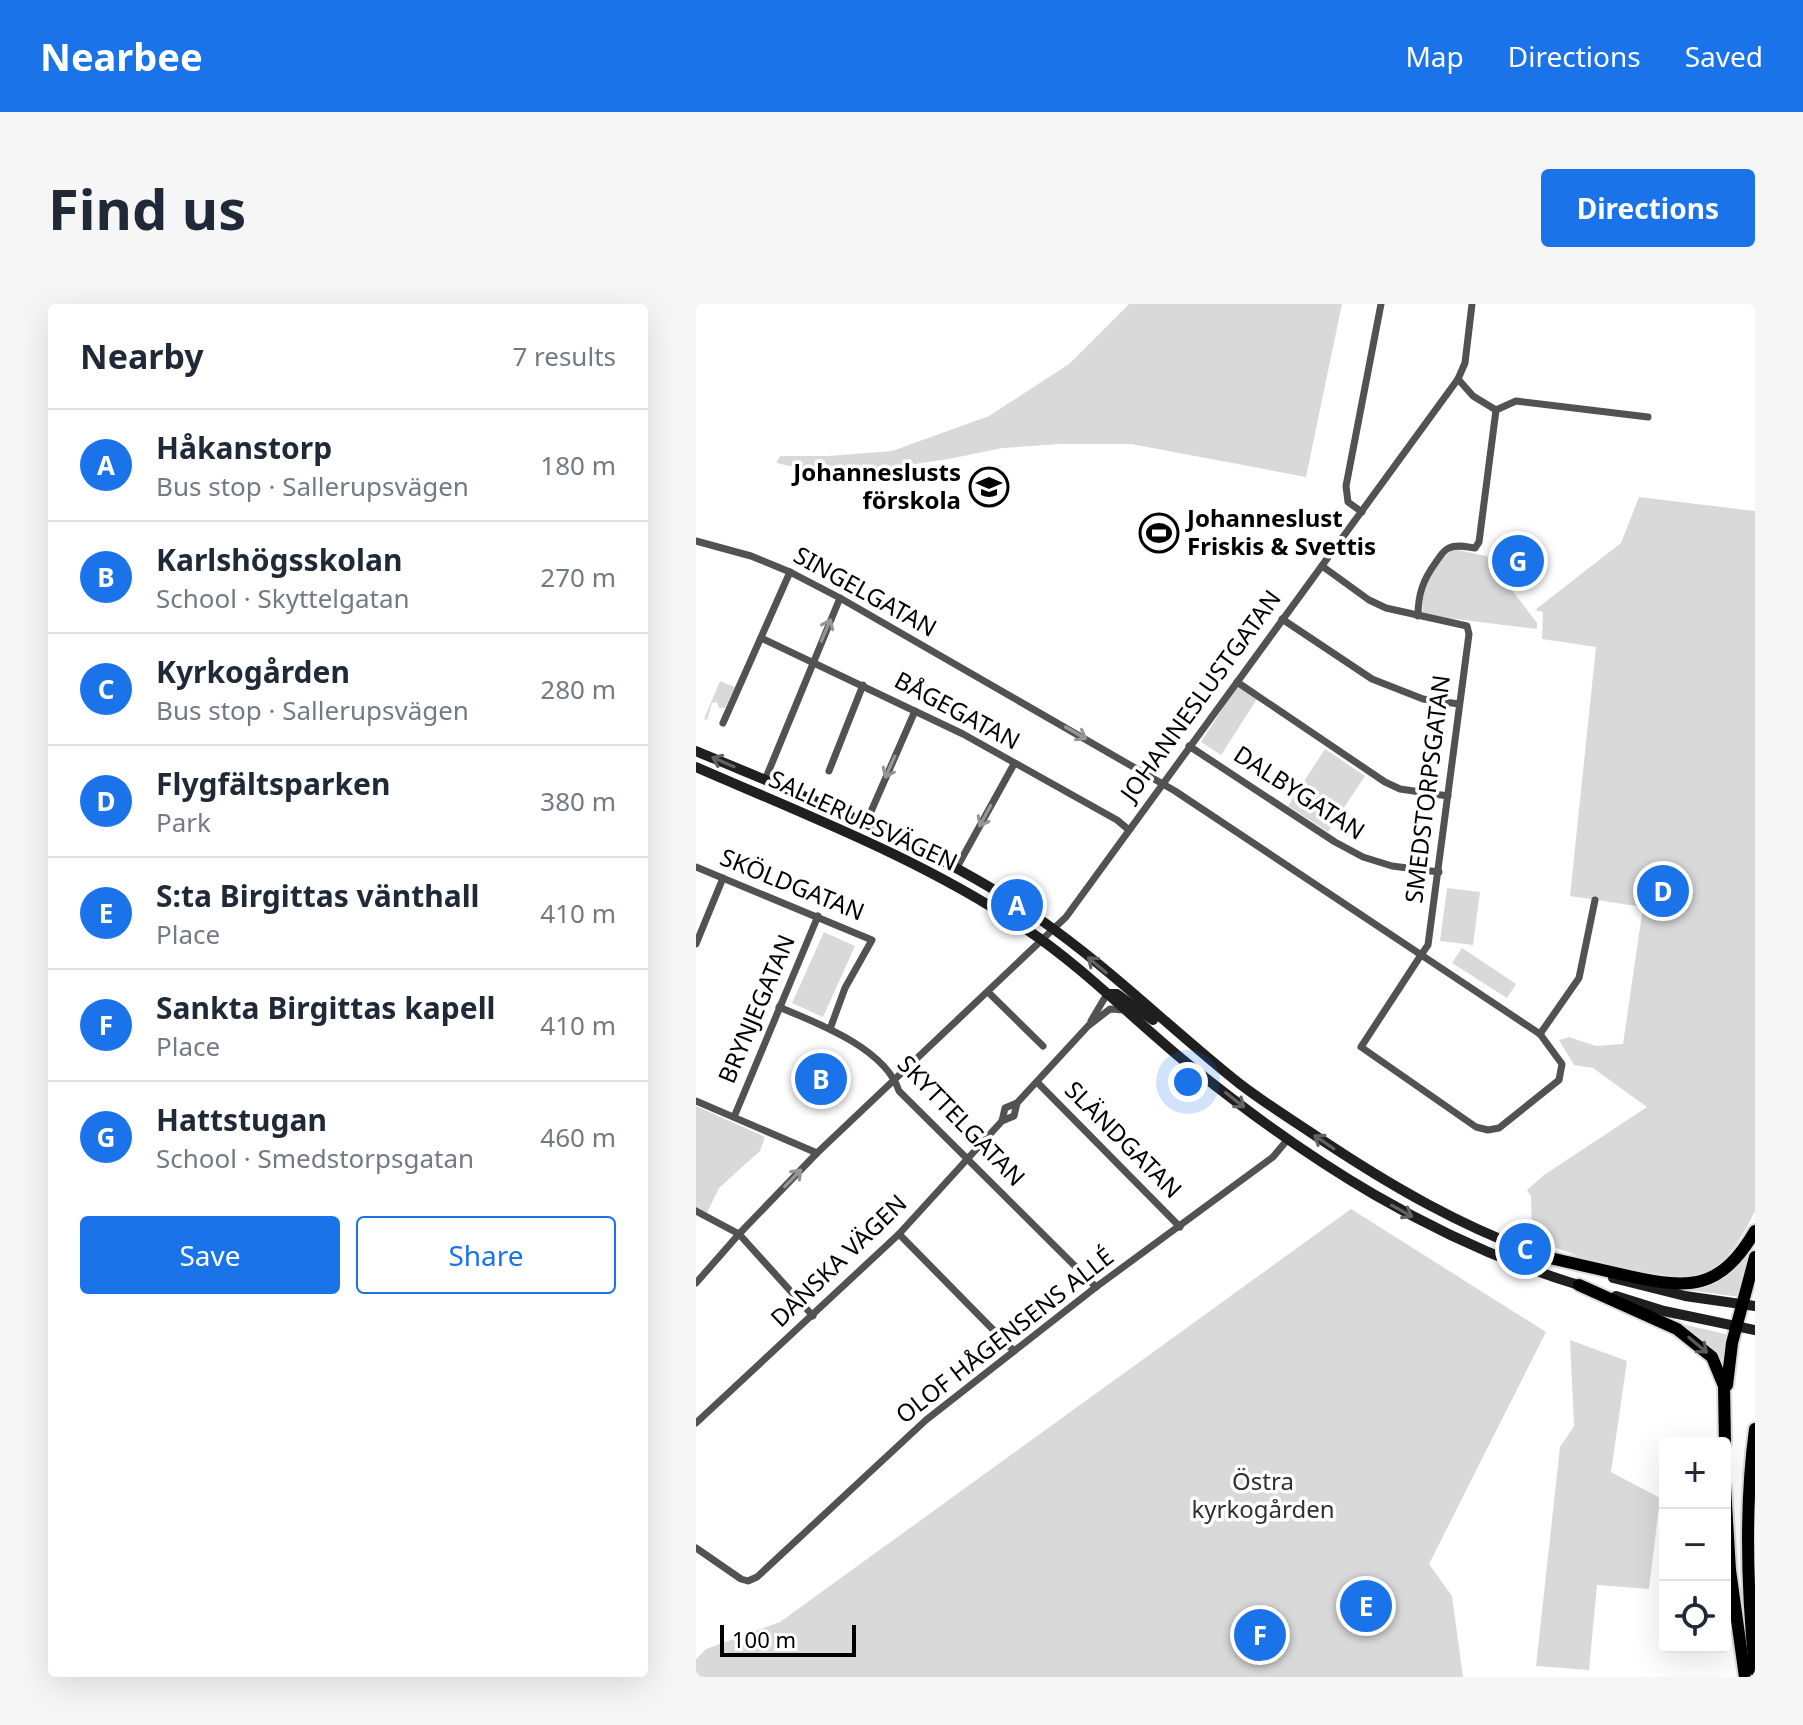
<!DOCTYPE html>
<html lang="en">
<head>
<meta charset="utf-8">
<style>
	body { margin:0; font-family:"Noto Sans",sans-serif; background:#f6f6f7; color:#1f2937 }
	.controls { position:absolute; right:24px; bottom:24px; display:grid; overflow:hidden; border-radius:8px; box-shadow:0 8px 32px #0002 }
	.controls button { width:72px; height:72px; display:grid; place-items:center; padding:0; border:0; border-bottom:2px solid #e0e1e3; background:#fff; color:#1f2937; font:40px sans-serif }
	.scale { position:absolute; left:24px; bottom:20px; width:136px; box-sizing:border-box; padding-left:8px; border:4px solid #000; border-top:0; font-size:22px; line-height:28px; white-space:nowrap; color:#000; -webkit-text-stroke:6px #fff; paint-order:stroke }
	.you { position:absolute; left:492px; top:778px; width:28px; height:28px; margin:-20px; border:6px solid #fff; border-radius:50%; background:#1a73e8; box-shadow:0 0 0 12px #1a73e833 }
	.badge { display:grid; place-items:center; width:52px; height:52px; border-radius:50%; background:#1a73e8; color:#fff; font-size:26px; font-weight:700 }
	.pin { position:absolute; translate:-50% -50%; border:4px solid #fff; box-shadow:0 2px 8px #0006 }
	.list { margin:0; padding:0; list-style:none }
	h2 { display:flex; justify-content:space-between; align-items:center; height:104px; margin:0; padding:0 32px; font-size:34px }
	h2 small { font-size:26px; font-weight:400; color:#747a83 }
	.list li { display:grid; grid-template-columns:52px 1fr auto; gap:24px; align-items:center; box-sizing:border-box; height:112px; padding:0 32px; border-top:2px solid #e0e1e3 }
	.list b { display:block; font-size:30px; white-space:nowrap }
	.list p { margin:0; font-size:26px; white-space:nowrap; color:#747a83 }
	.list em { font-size:26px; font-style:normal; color:#747a83 }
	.actions { display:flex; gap:16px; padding:24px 32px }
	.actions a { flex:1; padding:18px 0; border:2px solid #1a73e8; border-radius:8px; text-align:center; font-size:28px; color:#1a73e8 }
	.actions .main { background:#1a73e8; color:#fff }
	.icon { flex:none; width:44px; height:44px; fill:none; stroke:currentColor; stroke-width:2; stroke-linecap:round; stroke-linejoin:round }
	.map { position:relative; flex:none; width:1059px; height:1373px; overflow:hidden; border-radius:8px }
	header { display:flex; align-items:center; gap:48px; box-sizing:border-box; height:112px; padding:0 40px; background:#1a73e8; color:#fff }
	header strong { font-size:38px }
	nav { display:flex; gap:44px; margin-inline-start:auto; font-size:28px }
	.intro { display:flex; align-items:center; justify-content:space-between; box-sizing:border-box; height:192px; padding:0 48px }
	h1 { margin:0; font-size:56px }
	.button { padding:20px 36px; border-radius:8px; background:#1a73e8; color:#fff; font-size:28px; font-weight:700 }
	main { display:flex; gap:48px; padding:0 48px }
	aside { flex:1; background:#fff; border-radius:8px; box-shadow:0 8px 32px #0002 }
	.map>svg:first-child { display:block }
	.green { fill:#d9d9d9 }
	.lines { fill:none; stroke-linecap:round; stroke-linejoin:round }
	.highway-casing { stroke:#dbdbdb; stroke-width:16 }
	.street { stroke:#525252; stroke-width:7 }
	.secondary { stroke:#1f1f1f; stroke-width:10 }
	.highway { stroke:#000; stroke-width:12 }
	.oneway { stroke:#979797 }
	.oneway2 { stroke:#626262 }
	.oneway3 { stroke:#595959 }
	.labels { text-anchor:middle; stroke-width:7; stroke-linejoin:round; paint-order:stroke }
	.poi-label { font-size:24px; font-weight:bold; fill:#000; stroke:#fff; text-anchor:end }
	.street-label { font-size:24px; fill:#000; stroke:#fff }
	.park-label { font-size:24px; fill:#303030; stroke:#fff }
</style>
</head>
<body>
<header>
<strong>Nearbee</strong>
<nav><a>Map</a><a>Directions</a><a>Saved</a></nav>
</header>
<div class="intro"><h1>Find us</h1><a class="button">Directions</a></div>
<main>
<aside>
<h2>Nearby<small>7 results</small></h2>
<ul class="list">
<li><span class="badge">A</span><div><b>Håkanstorp</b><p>Bus stop · Sallerupsvägen</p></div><em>180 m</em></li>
<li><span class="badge">B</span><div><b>Karlshögsskolan</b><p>School · Skyttelgatan</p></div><em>270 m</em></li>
<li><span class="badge">C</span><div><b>Kyrkogården</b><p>Bus stop · Sallerupsvägen</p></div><em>280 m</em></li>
<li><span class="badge">D</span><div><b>Flygfältsparken</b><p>Park</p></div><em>380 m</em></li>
<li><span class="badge">E</span><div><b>S:ta Birgittas vänthall</b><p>Place</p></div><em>410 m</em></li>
<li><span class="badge">F</span><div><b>Sankta Birgittas kapell</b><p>Place</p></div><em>410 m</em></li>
<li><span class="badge">G</span><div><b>Hattstugan</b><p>School · Smedstorpsgatan</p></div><em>460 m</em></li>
</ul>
<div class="actions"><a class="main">Save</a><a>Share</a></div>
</aside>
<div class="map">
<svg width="1059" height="1373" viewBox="0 0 1059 1373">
	<rect width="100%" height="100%" fill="#fff"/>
	<g class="green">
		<path d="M433 0H646L610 173 435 140H364L306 144 253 155 165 168 126 169 80 159 84 152H132L196 147 293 112 373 60Z"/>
		<path d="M943 193 1059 207V907C1049 927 1034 956 1014 966 969 991 885 953 840 936L841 933 836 931 835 892 831 886 848 871 951 803 897 764 878 761 863 736 873 733 900 742 927 740 947 603 874 592 900 343 846 335 847 308 839 306 925 239Z"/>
		<path d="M757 245 790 252 841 319V325L727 311C723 290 737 256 757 245Z"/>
		<path d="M24 377 39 383 29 404H23L21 398 16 399 11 416 8 415Z"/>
		<path d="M541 382 561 395 525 451 505 438Z"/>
		<path d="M629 445 669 472 632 528 592 502Z"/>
		<path d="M751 584 784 588 777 641 744 637Z"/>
		<path d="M128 628 159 642 127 713 96 699Z"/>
		<path d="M766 644 820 680 811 694 756 659Z"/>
		<path d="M0 802 69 833 64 847 23 884 11 909 0 904Z"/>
		<path d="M655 905 850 1028 733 1260 756 1292 767 1373H0V1355L10 1345 84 1318Z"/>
		<path d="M1059 937 1044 993 985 985 1000 983Z"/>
		<path d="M977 1018 1034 1031 1028 1066Z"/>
		<path d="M874 1036 931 1057 915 1168 964 1194 953 1285 901 1281 893 1366 840 1362 864 1143 878 1122Z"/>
	</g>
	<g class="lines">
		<defs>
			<g id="highway">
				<path d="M854 954C881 960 907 966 933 972 995 986 1025 985 1059 927"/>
				<path d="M883 981 981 1025 1016 1053 1028 1082 1029 1139"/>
				<path d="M1031 1081 1036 1039 1059 953"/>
				<path d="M1059 1125C1048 1205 1051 1286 1059 1366"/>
				<path d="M1029 1183 1034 1266 1049 1373"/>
			</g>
		</defs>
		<use href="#highway" class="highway-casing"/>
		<g class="street">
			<path d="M762 75 777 92 800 106 820 97 952 113"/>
			<path d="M666 208 652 198 650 182 685 0"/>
			<path d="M0 237 55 252 94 268 144 294 479 487 844 730 866 760 863 776 803 824 792 826 780 823 665 743 725 651 732 641 773 330 771 322 690 304 673 296 626 262"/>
			<path d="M722 312C722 290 727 276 740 258 744 253 747 246 753 244 761 240 771 243 779 244L783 238 800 106"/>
			<path d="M586 315 676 375 727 395 763 400"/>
			<path d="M65 334 267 430 421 516 433 526"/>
			<path d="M541 378 689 478 704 485 752 492"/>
			<path d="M27 419 94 268"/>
			<path d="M493 442 639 538 667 553 696 562 743 568"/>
			<path d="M133 467 167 381"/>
			<path d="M69 476 144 294"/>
			<path d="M170 519 219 407"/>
			<path d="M0 563 176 636 149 684 134 725"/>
			<path d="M260 565 318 460"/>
			<path d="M0 640 27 574"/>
			<path d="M292 688 347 742"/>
			<path d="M83 703C121 719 189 744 203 787L400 983"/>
			<path d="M395 717 411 690"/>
			<path d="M844 730 883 674 899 596"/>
			<path d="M341 778 484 923"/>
			<path d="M0 797 121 849"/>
			<path d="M38 813 122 612"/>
			<path d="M306 817 309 804 321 799 392 722 414 705 428 706"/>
			<path d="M0 907 43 930 117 1012"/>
			<path d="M203 930 318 1047"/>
			<path d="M0 979 43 930 121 849 370 613 762 75 769 59 776 0"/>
			<path d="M0 1119 203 930 306 817 318 812 321 799"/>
			<path d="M0 1244 45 1275 52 1277 61 1273 230 1116 400 983 577 853 592 835"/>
		</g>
		<g class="secondary">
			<path d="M0 447C117 496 237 542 342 614 414 664 476 726 544 780 566 797 590 812 614 828 691 880 771 927 860 956"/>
			<path d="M0 463C112 512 228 556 330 625 388 664 438 716 492 760 612 857 740 939 889 983"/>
			<path d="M411 690H421L457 716"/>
			<path d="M917 974 989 992 1059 1002"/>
			<path d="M920 992 968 1007 1059 1026"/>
		</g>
		<use href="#highway" class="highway"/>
	</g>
	<defs><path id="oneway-shaft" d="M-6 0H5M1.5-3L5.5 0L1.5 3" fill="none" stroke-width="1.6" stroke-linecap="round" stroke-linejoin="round" transform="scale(2)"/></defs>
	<g class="oneway">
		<use href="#oneway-shaft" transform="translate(130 326) rotate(-67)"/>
		<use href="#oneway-shaft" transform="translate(380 429) rotate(30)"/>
		<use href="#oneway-shaft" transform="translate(194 463) rotate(114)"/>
		<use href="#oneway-shaft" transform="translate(289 512) rotate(118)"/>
		<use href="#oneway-shaft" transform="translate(97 874) rotate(-46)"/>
	</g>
	<g class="oneway2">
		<use href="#oneway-shaft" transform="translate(27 458) rotate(-157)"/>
		<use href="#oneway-shaft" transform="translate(401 661) rotate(-140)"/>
		<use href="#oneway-shaft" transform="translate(539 796) rotate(38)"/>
		<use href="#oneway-shaft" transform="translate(628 838) rotate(-146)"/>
		<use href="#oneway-shaft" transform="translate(706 907) rotate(29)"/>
	</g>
	<use class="oneway3" href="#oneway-shaft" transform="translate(1002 1041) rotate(40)"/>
	<defs>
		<symbol id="school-ring" viewBox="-11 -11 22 22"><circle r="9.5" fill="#fff" stroke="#000" stroke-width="1.5"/><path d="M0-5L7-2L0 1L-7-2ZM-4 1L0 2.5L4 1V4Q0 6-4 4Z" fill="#000"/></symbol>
		<symbol id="stadium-ring" viewBox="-11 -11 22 22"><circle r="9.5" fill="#fff" stroke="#000" stroke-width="1.5"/><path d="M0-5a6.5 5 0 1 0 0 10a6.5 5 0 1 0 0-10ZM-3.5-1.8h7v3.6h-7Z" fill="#000"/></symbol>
	</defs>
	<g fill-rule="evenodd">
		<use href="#school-ring" x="271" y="161" width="44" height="44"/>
		<use href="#stadium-ring" x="441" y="207" width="44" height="44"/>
	</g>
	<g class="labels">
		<g class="poi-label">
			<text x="265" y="177">Johanneslusts<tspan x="265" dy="28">förskola</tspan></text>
			<text x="491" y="223" text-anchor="start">Johanneslust<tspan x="491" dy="28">Friskis &amp; Svettis</tspan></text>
		</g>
		<g class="street-label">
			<text transform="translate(169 288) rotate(29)" y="8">SINGELGATAN</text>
			<text transform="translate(505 392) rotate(-54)" y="8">JOHANNESLUSTGATAN</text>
			<text transform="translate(261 407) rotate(28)" y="8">BÅGEGATAN</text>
			<text transform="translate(732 485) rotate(-83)" y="8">SMEDSTORPSGATAN</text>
			<text transform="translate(603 489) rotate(33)" y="8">DALBYGATAN</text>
			<text transform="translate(167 517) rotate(25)" y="8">SALLERUPSVÄGEN</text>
			<text transform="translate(96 581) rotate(22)" y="8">SKÖLDGATAN</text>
			<text transform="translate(61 705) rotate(-67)" y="8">BRYNJEGATAN</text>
			<text transform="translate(265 817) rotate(46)" y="8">SKYTTELGATAN</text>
			<text transform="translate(427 836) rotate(45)" y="8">SLÄNDGATAN</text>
			<text transform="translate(143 957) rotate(-44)" y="8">DANSKA VÄGEN</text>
			<text transform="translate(309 1032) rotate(-38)" y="8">OLOF HÅGENSENS ALLÉ</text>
		</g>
		<g class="park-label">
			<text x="567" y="1186">Östra<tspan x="567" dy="28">kyrkogården</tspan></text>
		</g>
	</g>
</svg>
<div class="controls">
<button>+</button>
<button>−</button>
<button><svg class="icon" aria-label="locate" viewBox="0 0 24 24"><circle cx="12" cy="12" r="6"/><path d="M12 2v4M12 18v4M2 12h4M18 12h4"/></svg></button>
</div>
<div class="scale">100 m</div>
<div class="you"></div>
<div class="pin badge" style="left:321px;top:601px">A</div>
<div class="pin badge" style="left:125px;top:775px">B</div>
<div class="pin badge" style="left:829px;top:945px">C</div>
<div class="pin badge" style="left:967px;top:587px">D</div>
<div class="pin badge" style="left:670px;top:1302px">E</div>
<div class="pin badge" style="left:564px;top:1331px">F</div>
<div class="pin badge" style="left:822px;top:257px">G</div>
</div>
</main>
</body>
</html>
